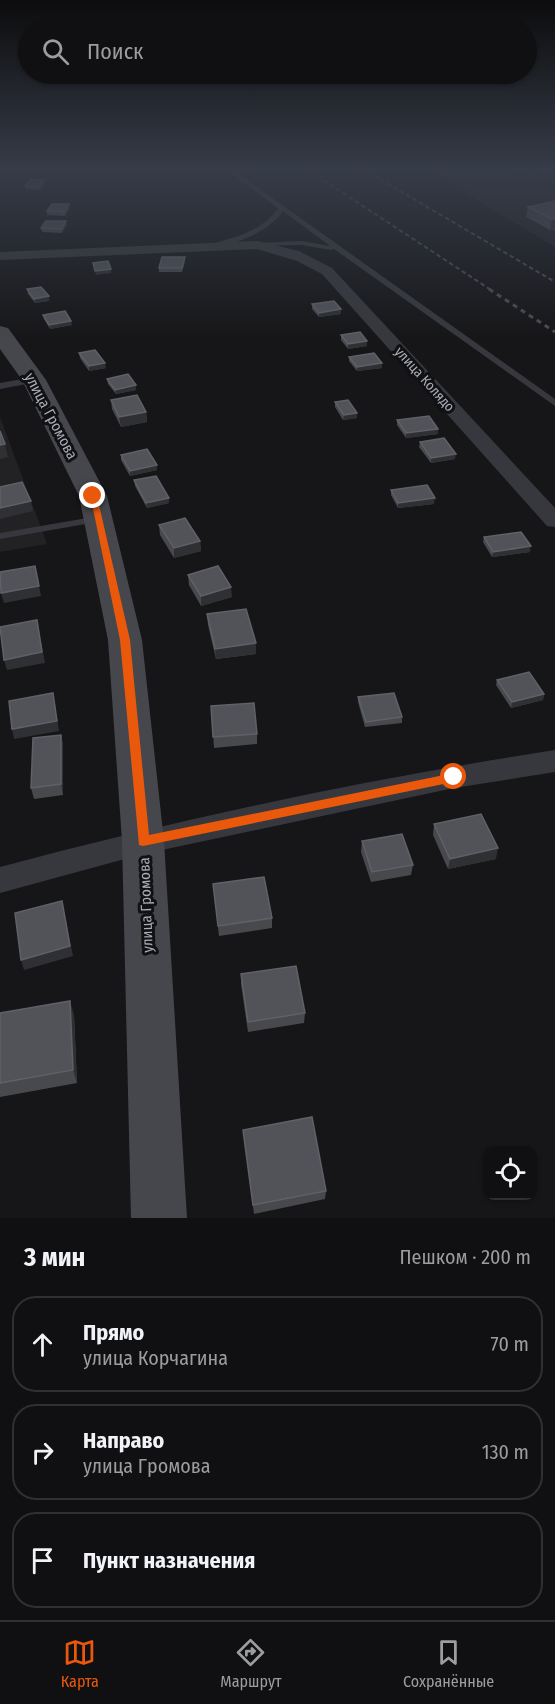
<!DOCTYPE html>
<html lang="ru">
<head>
<meta charset="utf-8">
<style>
	body { margin:0; font-family:"Fira Sans Condensed",sans-serif; background:#1e1e20; color:#f1f3f6 }
	.controls { position:absolute; right:18px; bottom:18px; display:grid; overflow:hidden; border-radius:12px; box-shadow:0 2px 4px #0004 }
	.controls button { width:54px; height:54px; display:grid; place-items:center; padding:0; border:0; border-bottom:2px solid #303032; background:#101012; color:#f1f3f6; font:30px sans-serif }
	.stop { position:absolute; width:18px; height:18px; margin:-14px; border:4px solid #ea580c; border-radius:50%; background:#fff }
	.stop.end { background:#ea580c; border-color:#fff; box-shadow:0 2px 6px #0008 }
	.list { margin:0; padding:0; list-style:none }
	h2 { display:flex; justify-content:space-between; align-items:center; height:78px; margin:0; padding:0 24px; font-size:26px }
	h2 small { font-size:20px; font-weight:400; color:#9c9d9f }
	.list li { display:grid; grid-template-columns:39px 1fr auto; gap:18px; align-items:center; box-sizing:border-box; height:96px; margin:0 12px 12px; padding:0 12px; border:2px solid #303032; border-radius:24px }
	.list b { display:block; font-size:22px; white-space:nowrap }
	.list p { margin:0; font-size:20px; white-space:nowrap; color:#9c9d9f }
	.list em { font-size:20px; font-style:normal; color:#9c9d9f }
	.icon { flex:none; width:33px; height:33px; fill:none; stroke:currentColor; stroke-width:2; stroke-linecap:round; stroke-linejoin:round }
	.map { position:relative; flex:none; width:555px; height:1218px; overflow:hidden }
	.search { position:absolute; background:#101012; box-shadow:0 2px 4px #0004; left:18px; right:18px; top:18px; height:66px; display:flex; align-items:center; gap:15px; box-sizing:border-box; padding:0 21px; border-radius:33px; color:#9c9d9f; font-size:22px }
	.sheet { height:402px; background:#101012 }
	nav { display:flex; justify-content:space-around; align-items:center; box-sizing:border-box; height:84px; border-top:2px solid #303032; background:#101012; font-size:16px; color:#9c9d9f }
	nav a { display:grid; justify-items:center; gap:3px }
	nav .on { color:#ea580c }
	.map>svg:first-child { display:block }
	.built { fill:#222225 }
	.lines { fill:none; stroke-linecap:round; stroke-linejoin:round }
	.lane { fill:#37383d; fill-rule:evenodd }
	.street { fill:#37383d; fill-rule:evenodd }
	.secondary { fill:#45474d; fill-rule:evenodd }
	.rail-far1 { stroke:#4a4c52; stroke-width:2; stroke-dasharray:4.5 3; stroke-linecap:butt }
	.rail { stroke:#4a4c52; stroke-width:3; stroke-dasharray:5 4.5; stroke-linecap:butt }
	.wall { fill:#47494d }
	.shaded-wall { fill:#2f3033 }
	.building { fill:#525359; stroke:#5f6168; stroke-width:1.5 }
	.route { fill:#ea580c }
	.labels { text-anchor:middle; stroke-width:6; stroke-linejoin:round; paint-order:stroke }
	.far-street-label { font-size:14px; fill:#a8adb8; stroke:#111113 }
	.street-label { font-size:15px; fill:#a8adb8; stroke:#111113 }
</style>
</head>
<body>
<div class="map">
<svg width="555" height="1218" viewBox="0 0 555 1218">
	<rect width="100%" height="100%" fill="#161618"/>
	<g class="built">
		<path d="M425 168H550L555 176V247Z"/>
		<path d="M0 417 47 544 0 552Z"/>
	</g>
	<g class="lines">
		<g class="lane">
			<path d="M223 168H230L555 399V406L334 249 331 250 302 245 255 246 253 245 257 243 302 241 330 246 283 211C270 231 231 248 208 247V245C234 237 262 232 278 208Z"/>
			<path d="M34 377 38 380 37 382 0 389V383Z"/>
			<path d="M99 516 103 517 104 519 103 521 0 539V533Z"/>
		</g>
		<g class="street">
			<path d="M257 241 299 251 332 268 555 508V527L547 526 322 274 297 261 257 249 0 260V252Z"/>
			<path d="M555 750V772L454 788 143 854 0 893V867C183 818 368 779 555 750Z"/>
		</g>
		<path class="secondary" d="M0 326 8 328 46 380 107 496 142 640 164 841 187 1218H131L122 841 108 640 79 496 22 380 0 349Z"/>
		<g class="rail-far1">
			<path d="M305 168 491 290"/>
			<path d="M361 168 555 282"/>
		</g>
		<path class="rail" d="M489 289 555 332"/>
	</g>
	<g class="wall">
		<path d="M35 168H51L49 172H35Z"/>
		<path d="M512 168H528L527 172H514Z"/>
		<path d="M535 168H551L550 171H536Z"/>
		<path d="M45 184 40 190 26 189 25 186Z"/>
		<path d="M555 201V230H550L526 217 528 207Z"/>
		<path d="M70 208 65 216 47 215V211Z"/>
		<path d="M67 225 62 233 42 232 41 228Z"/>
		<path d="M185 262 182 272H159V268Z"/>
		<path d="M27 289 49 296V301L35 303 28 294Z"/>
		<path d="M312 304 341 314 319 317 312 309Z"/>
		<path d="M43 315 72 325 50 329 44 319Z"/>
		<path d="M341 335 367 341V346L348 349 341 340Z"/>
		<path d="M79 353 106 368 89 371 80 358Z"/>
		<path d="M349 357 382 363V368L357 371 349 361Z"/>
		<path d="M107 379 136 385V390L116 394 108 384Z"/>
		<path d="M111 400 146 412 147 422 121 427 112 409Z"/>
		<path d="M335 402 357 413V418L343 420 335 407Z"/>
		<path d="M397 420 438 429V434L406 438 397 425Z"/>
		<path d="M420 442 455 459 431 463 419 447Z"/>
		<path d="M121 455 157 465V470L130 476 121 460Z"/>
		<path d="M134 480 169 498V503L147 508 135 486Z"/>
		<path d="M391 490 434 504 398 508 391 495Z"/>
		<path d="M159 525 200 541 201 551 174 558 160 535Z"/>
		<path d="M484 537 530 552 492 557 483 542Z"/>
		<path d="M188 575 232 597 201 606 189 585Z"/>
		<path d="M207 614 256 654 216 659 208 625Z"/>
		<path d="M497 680 544 694 543 700 511 708 496 685Z"/>
		<path d="M358 697 402 717V723L365 727 358 702Z"/>
		<path d="M211 706 257 734V744L214 748Z"/>
		<path d="M61 735 63 745V795L34 799 31 788Z"/>
		<path d="M434 824 496 859 448 869 433 835Z"/>
		<path d="M362 841 413 865 411 875 371 882 361 852Z"/>
		<path d="M213 884 272 918V928L219 936Z"/>
		<path d="M241 974 305 1013 304 1023 248 1032 241 984Z"/>
		<path d="M0 1013 74 1015 77 1083 0 1097Z"/>
		<path d="M243 1130 326 1191 325 1199 254 1214Z"/>
	</g>
	<g class="shaded-wall">
		<path d="M44 180 45 184 40 190V186Z"/>
		<path d="M69 204 70 208 65 216V212Z"/>
		<path d="M552 219H555V224L554 229 550 230Z"/>
		<path d="M66 221 67 225 62 233V229Z"/>
		<path d="M111 269V273L96 275 95 271Z"/>
		<path d="M49 296V301L35 303 34 299Z"/>
		<path d="M341 309V314L319 317V313Z"/>
		<path d="M71 321 72 325 50 329 49 325Z"/>
		<path d="M367 341V346L348 349V344Z"/>
		<path d="M105 363 106 368 89 371V366Z"/>
		<path d="M382 363V368L357 371V367Z"/>
		<path d="M136 385V390L116 394 115 390Z"/>
		<path d="M146 412 147 422 121 427 119 417Z"/>
		<path d="M357 413V418L343 420 344 415Z"/>
		<path d="M438 429V434L406 438V433Z"/>
		<path d="M5 444 8 457 0 459V445Z"/>
		<path d="M456 454 455 459 431 463V458Z"/>
		<path d="M157 465V470L130 476V471Z"/>
		<path d="M169 498V503L147 508 146 503Z"/>
		<path d="M435 498 434 504 398 508V503Z"/>
		<path d="M31 501 33 511 0 519V508Z"/>
		<path d="M200 541 201 551 174 558V548Z"/>
		<path d="M531 546 530 552 492 557 493 552Z"/>
		<path d="M35 566 41 596 4 603 1 593Z"/>
		<path d="M231 587 232 597 201 606V596Z"/>
		<path d="M39 630 45 663 7 670 4 660Z"/>
		<path d="M256 643V654L216 659 215 649Z"/>
		<path d="M53 693 59 731 14 739 12 729Z"/>
		<path d="M544 694 543 700 511 708 512 702Z"/>
		<path d="M61 735 63 745V795L61 784Z"/>
		<path d="M498 848 496 859 448 869 450 859Z"/>
		<path d="M62 901 73 956 24 970 21 960Z"/>
		<path d="M70 1001 74 1015 77 1083 73 1070Z"/>
	</g>
	<g class="building">
		<path d="M30 180H44L40 186H25Z"/>
		<path d="M555 201V219H552L528 207Z"/>
		<path d="M52 204H69L65 212 47 211Z"/>
		<path d="M46 221H66L62 229 41 228Z"/>
		<path d="M162 257H185L182 268H159Z"/>
		<path d="M108 261 111 269 95 271 93 263Z"/>
		<path d="M41 287 49 296 34 299 27 289Z"/>
		<path d="M334 301 341 309 319 313 312 304Z"/>
		<path d="M65 311 71 321 49 325 43 315Z"/>
		<path d="M360 332 367 341 348 344 341 335Z"/>
		<path d="M95 350 105 363 89 366 79 353Z"/>
		<path d="M374 353 382 363 357 367 349 357Z"/>
		<path d="M128 374 136 385 115 390 107 379Z"/>
		<path d="M137 395 146 412 119 417 111 400Z"/>
		<path d="M348 400 357 413 344 415 335 402Z"/>
		<path d="M429 416 438 429 406 433 397 420Z"/>
		<path d="M0 431 5 444 0 445Z"/>
		<path d="M444 438 456 454 431 458 420 442Z"/>
		<path d="M147 449 157 465 130 471 121 455Z"/>
		<path d="M156 476 169 498 146 503 134 480Z"/>
		<path d="M22 482 31 501 0 508V487Z"/>
		<path d="M427 485 435 498 398 503 391 490Z"/>
		<path d="M185 518 200 541 174 548 159 525Z"/>
		<path d="M521 532 531 546 493 552 484 537Z"/>
		<path d="M35 566 39 586 1 593 0 572Z"/>
		<path d="M218 566 231 587 201 596 188 575Z"/>
		<path d="M246 609 256 643 215 649 207 614Z"/>
		<path d="M37 620 42 652 4 660 0 627Z"/>
		<path d="M529 672 544 694 512 702 497 680Z"/>
		<path d="M53 693 57 721 12 729 9 701Z"/>
		<path d="M394 693 402 717 366 722 358 697Z"/>
		<path d="M254 703 257 734 213 737 211 706Z"/>
		<path d="M61 735V784L31 788 33 738Z"/>
		<path d="M481 814 498 848 450 859 434 824Z"/>
		<path d="M402 834 413 865 372 872 362 841Z"/>
		<path d="M264 877 272 918 218 926 213 884Z"/>
		<path d="M62 901 70 946 21 960 15 913Z"/>
		<path d="M296 966 305 1013 248 1022 241 974Z"/>
		<path d="M70 1001 73 1070 0 1083V1013Z"/>
		<path d="M312 1117 326 1191 253 1205 243 1130Z"/>
	</g>
	<linearGradient id="sky" x2="0" y2="1"><stop stop-color="#0c0c0d"/><stop offset="0.5" stop-color="#363c48"/><stop offset="1" stop-color="#363c48" stop-opacity="0"/></linearGradient>
	<rect width="555" height="339" fill="url(#sky)"/>
	<path class="route" d="M90 494 97 496 130 640 149 835 454 773 458 774V781L143 846 139 845 120 640Z"/>
	<g class="labels">
		<g class="far-street-label">
			<text transform="translate(425 379) rotate(48)" y="5">улица Колядо</text>
		</g>
		<g class="street-label">
			<text transform="translate(51 416) rotate(62)" y="5">улица Громова</text>
			<text transform="translate(146 905) rotate(-92)" y="5">улица Громова</text>
		</g>
	</g>
</svg>
<div class="controls">
<button><svg class="icon" aria-label="locate" viewBox="0 0 24 24"><circle cx="12" cy="12" r="6"/><path d="M12 2v4M12 18v4M2 12h4M18 12h4"/></svg></button>
</div>
<div class="stop" style="left:454px;top:777px"></div>
<div class="stop end" style="left:93px;top:496px"></div>
<div class="search"><svg class="icon" aria-label="search" viewBox="0 0 24 24"><circle cx="10" cy="10" r="6"/><path d="M15 15l6 6"/></svg>Поиск</div>
</div>
<section class="sheet">
<h2>3 мин<small>Пешком · 200 m</small></h2>
<ul class="list">
<li><svg class="icon" aria-label="ahead" viewBox="0 0 24 24"><path d="M12 20V5M6 11l6-6 6 6"/></svg><div><b>Прямо</b><p>улица Корчагина</p></div><em>70 m</em></li>
<li><svg class="icon" aria-label="right" viewBox="0 0 24 24"><path d="M7 20v-9h11M14 6l5 5-5 5"/></svg><div><b>Направо</b><p>улица Громова</p></div><em>130 m</em></li>
<li><svg class="icon" aria-label="arrive" viewBox="0 0 24 24"><path d="M6 21V4h12l-3 4 3 4H6"/></svg><div><b>Пункт назначения</b></div></li>
</ul>
</section>
<nav>
<a class="on"><svg class="icon" aria-label="map" viewBox="0 0 24 24"><path d="M3 6l6-2 6 2 6-2v14l-6 2-6-2-6 2zM9 4v14M15 6v14"/></svg>Карта</a>
<a><svg class="icon" aria-label="directions" viewBox="0 0 24 24"><path d="M12 3l9 9-9 9-9-9zM9 14v-3h6M13 9l2 2-2 2"/></svg>Маршрут</a>
<a><svg class="icon" aria-label="saved" viewBox="0 0 24 24"><path d="M7 4h10v16l-5-4-5 4z"/></svg>Сохранённые</a>
</nav>
</body>
</html>
